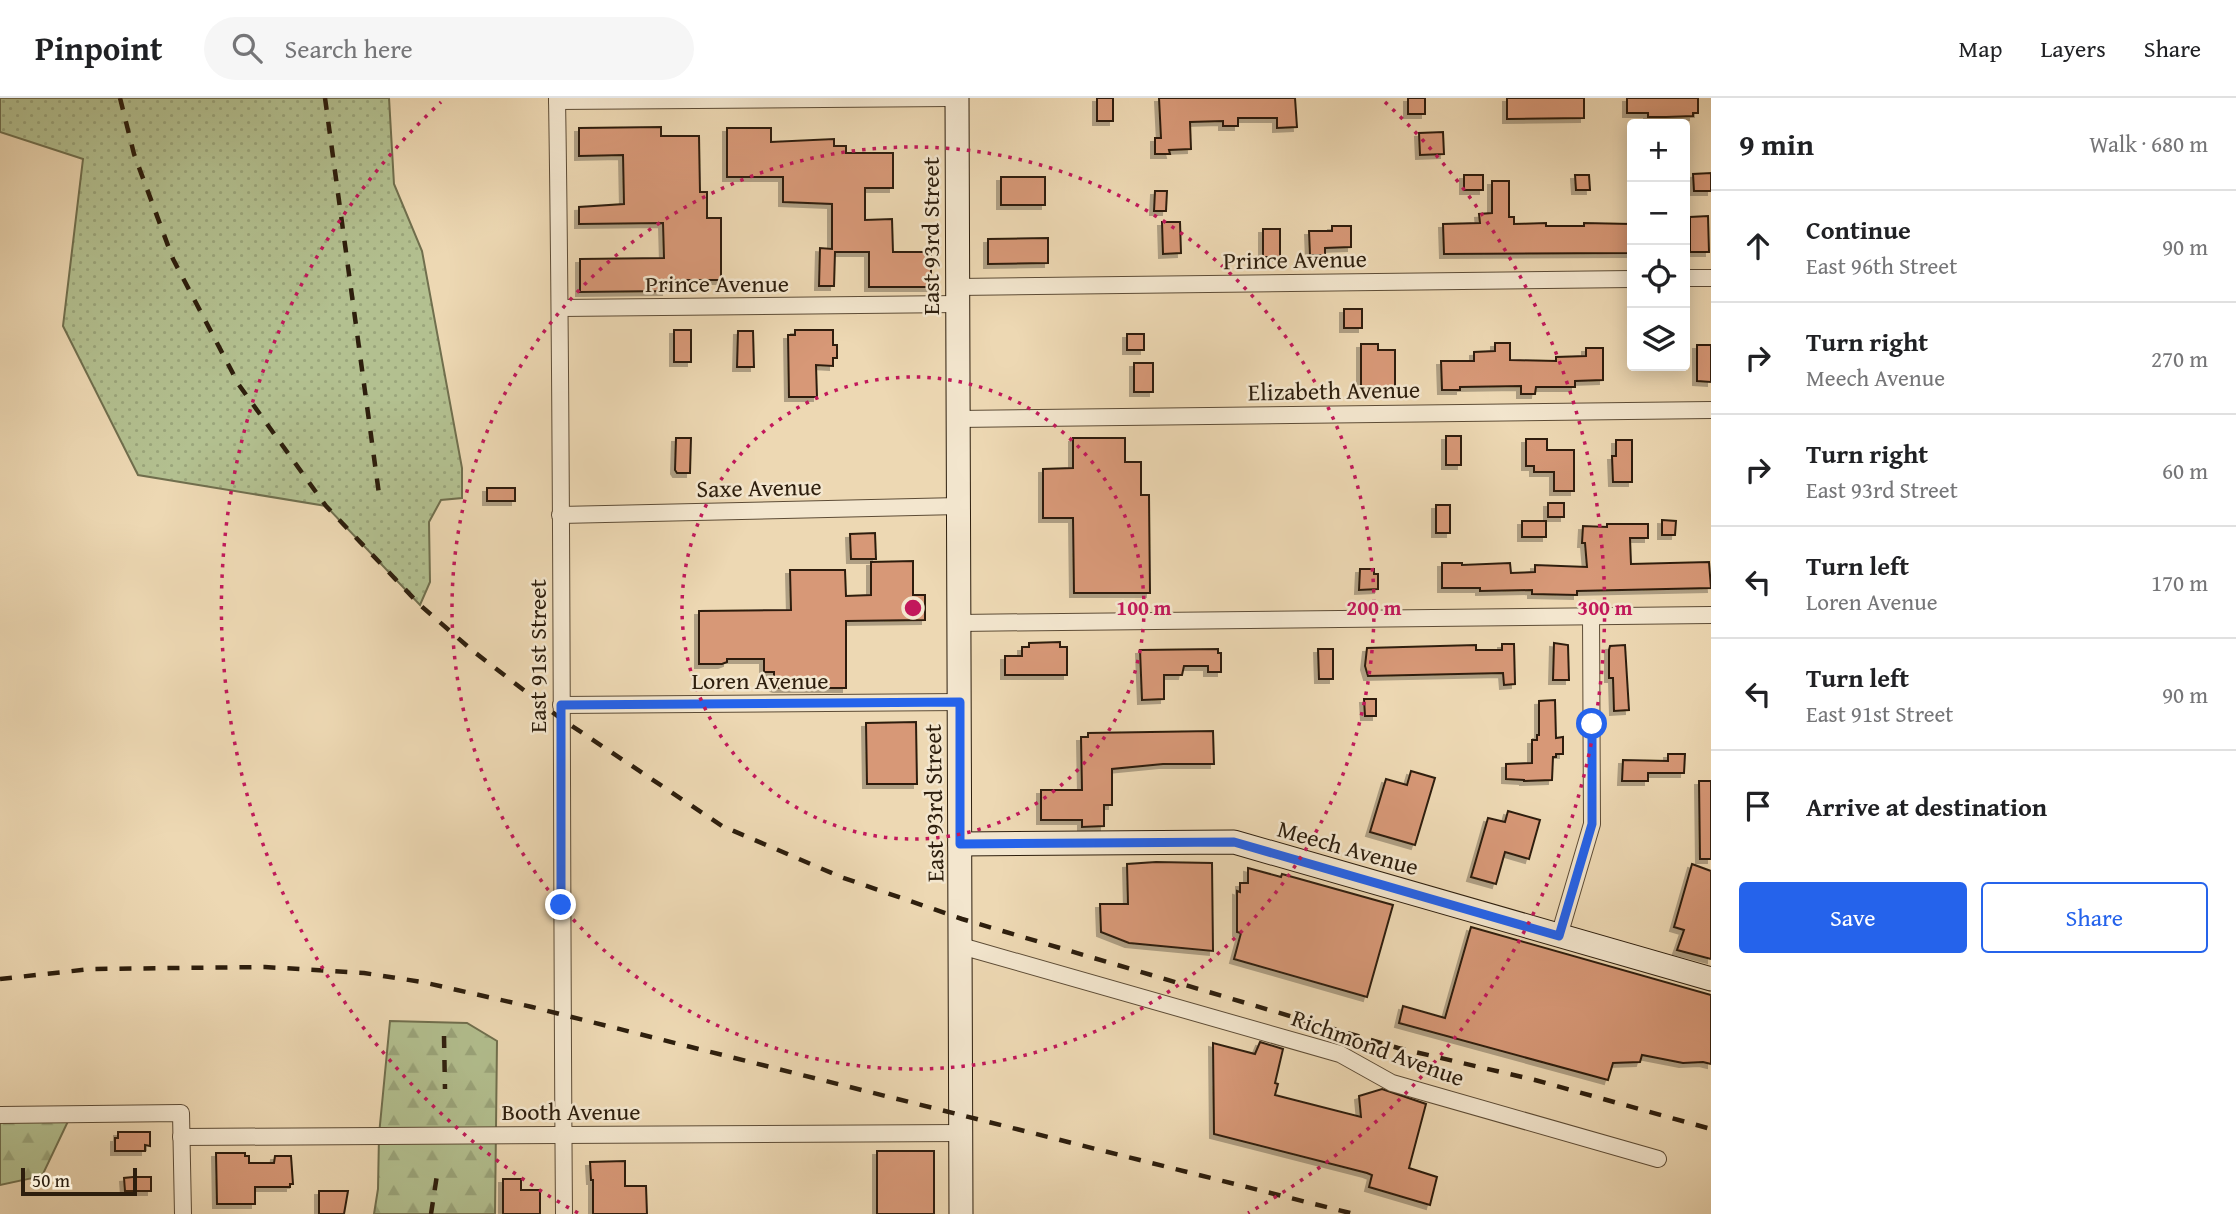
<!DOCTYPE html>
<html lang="en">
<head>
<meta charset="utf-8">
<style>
	body { margin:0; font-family:"Gentium Book Plus",serif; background:#f6f6f6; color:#202124 }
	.controls { position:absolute; right:21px; top:21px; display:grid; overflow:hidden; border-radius:7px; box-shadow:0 4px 18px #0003 }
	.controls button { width:63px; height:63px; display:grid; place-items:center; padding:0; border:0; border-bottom:2px solid #e0e0e0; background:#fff; color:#202124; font:35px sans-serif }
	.scale { position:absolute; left:21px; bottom:18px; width:116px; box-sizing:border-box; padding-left:7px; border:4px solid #2d1e0d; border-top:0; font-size:19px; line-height:24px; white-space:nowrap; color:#2d1e0d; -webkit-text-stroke:5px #f3e6ce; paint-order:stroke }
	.stop { position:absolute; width:21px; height:21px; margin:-16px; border:5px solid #2563eb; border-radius:50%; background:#fff }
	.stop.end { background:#2563eb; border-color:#fff; box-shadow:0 2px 7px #0008 }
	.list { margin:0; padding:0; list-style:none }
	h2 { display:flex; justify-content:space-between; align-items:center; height:91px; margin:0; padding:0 28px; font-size:30px }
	h2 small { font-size:23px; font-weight:400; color:#757577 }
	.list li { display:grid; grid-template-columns:46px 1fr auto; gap:21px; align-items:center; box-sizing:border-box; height:112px; padding:0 28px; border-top:2px solid #e0e0e0 }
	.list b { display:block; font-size:26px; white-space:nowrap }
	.list p { margin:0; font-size:23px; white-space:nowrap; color:#757577 }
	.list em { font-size:23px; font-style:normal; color:#757577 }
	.actions { display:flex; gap:14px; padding:21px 28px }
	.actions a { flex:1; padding:16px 0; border:2px solid #2563eb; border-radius:7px; text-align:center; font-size:24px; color:#2563eb }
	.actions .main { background:#2563eb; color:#fff }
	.icon { flex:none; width:38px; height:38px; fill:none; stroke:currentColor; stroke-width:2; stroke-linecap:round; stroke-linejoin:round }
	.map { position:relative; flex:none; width:1711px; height:1116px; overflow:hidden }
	header { display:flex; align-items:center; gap:42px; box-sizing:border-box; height:98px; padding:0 35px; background:#fff; border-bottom:2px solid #e0e0e0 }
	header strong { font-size:33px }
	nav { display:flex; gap:38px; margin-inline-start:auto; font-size:24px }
	.search { width:490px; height:63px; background:#f6f6f6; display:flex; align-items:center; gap:18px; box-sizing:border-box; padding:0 24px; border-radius:38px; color:#757577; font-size:26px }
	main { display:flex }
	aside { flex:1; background:#fff }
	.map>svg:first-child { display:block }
	.grass { fill:url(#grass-dots); stroke:#706f4e; stroke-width:2 }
	.forest { fill:url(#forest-firs); stroke:#706f4e; stroke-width:2 }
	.building { fill:#d79877; stroke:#2d1e0d; stroke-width:2; filter:url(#shadow) }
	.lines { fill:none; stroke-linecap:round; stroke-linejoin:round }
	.street-casing { stroke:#5d4c36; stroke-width:18 }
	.secondary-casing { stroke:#2d1e0d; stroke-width:25 }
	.street { stroke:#f3e6ce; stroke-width:16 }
	.secondary { stroke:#f3e6ce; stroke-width:23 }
	.rail { stroke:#2d1e0d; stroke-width:4.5; stroke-dasharray:12 12; stroke-linecap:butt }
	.route { stroke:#2563eb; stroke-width:9 }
	.ring { fill:none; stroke:#c2185b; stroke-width:3.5; stroke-dasharray:3.5 7 }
	.labels { text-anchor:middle; stroke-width:5; stroke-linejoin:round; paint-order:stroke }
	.street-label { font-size:24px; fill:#2d1e0d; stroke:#f3e6ce }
	.centre { fill:#c2185b; stroke:#f3e6ce; stroke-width:3.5 }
	.ring-label { font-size:21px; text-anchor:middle; font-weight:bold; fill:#c2185b; stroke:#f3e6ce; stroke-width:5; stroke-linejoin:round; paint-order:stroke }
</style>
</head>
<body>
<header>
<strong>Pinpoint</strong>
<div class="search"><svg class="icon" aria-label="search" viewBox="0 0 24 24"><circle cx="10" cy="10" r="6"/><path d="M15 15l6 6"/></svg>Search here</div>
<nav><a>Map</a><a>Layers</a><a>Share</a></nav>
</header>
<main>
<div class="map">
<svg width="1711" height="1116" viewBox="0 0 1711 1116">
	<defs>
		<pattern id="grass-dots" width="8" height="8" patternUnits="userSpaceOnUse" patternTransform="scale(1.75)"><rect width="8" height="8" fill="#b3c090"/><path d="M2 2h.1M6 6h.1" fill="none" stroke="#9aa57b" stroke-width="1.8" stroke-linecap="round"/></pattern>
		<pattern id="forest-firs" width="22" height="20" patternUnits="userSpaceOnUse" patternTransform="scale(1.75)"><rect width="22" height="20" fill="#b3c090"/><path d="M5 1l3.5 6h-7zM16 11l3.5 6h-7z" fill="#9aa57b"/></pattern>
		<filter id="shadow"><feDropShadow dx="-4" dy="4" stdDeviation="0" flood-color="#0004"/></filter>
	</defs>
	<rect width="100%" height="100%" fill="#edd8b3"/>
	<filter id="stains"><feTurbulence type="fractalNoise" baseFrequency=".00286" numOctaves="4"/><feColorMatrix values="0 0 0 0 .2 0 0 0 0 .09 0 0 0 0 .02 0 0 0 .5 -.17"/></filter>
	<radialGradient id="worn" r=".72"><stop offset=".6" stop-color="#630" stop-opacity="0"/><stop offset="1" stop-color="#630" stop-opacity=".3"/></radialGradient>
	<path class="grass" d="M0 0H389L394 86 422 153 462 370V400L441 402 429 424 430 484 420 507 326 408 138 377 63 228 83 61 0 34Z"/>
	<g class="forest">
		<path d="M390 923 467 925 497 943 495 1116H374L378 1091 379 1037Z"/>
		<path d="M0 1017H71L42 1078 0 1087Z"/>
	</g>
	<g class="building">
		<rect x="1097" y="0" width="16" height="23"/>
		<path d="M1159 0H1295L1297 29 1277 30V20H1238V28H1223V23L1190 24 1191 51 1169 52 1170 56H1155V40H1161Z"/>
		<rect x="1408" y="0" width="17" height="16"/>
		<path d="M1507 0H1584V20L1507 21Z"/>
		<path d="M1627 0H1698V15H1693V18L1666 19H1648V15H1627Z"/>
		<path d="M661 29V38H699L700 94H707V120H721V182H665L666 193 580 194V161L664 160 663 125 579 126V109L624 106 623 57 579 58V30Z"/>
		<path d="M727 30H771V44L834 41V48H846V55H893V90H865V122L892 121 893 154H931V189H869V154H835L834 188H819L820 150 832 151V106L783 104V79H727Z"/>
		<path d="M1443 34 1444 56 1420 57 1419 35Z"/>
		<path d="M1711 75V93H1694L1693 76Z"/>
		<rect x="1464" y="77" width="19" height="15"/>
		<path d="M1575 77H1589L1590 92H1576Z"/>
		<rect x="1001" y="79" width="44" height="28"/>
		<path d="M1492 83H1509V119H1514V126L1546 125V128H1584V125L1631 126V155L1444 156 1443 126 1480 125 1479 116 1492 115Z"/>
		<path d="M1155 93H1167L1166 113H1154Z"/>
		<path d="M1708 118 1709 154H1690V119Z"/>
		<path d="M1162 124H1180L1181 155 1163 156Z"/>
		<path d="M1332 128H1351V149L1325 150V157H1310L1309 133H1332Z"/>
		<rect x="1263" y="131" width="17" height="28"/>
		<path d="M1048 140V165L988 166V141Z"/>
		<rect x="1344" y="211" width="18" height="19"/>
		<rect x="674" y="232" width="17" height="32"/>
		<path d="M795 232H833V247H837V260H833V268L816 267 817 299H789L788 237H795Z"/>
		<path d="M738 233H753L754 269H737Z"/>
		<rect x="1127" y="236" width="17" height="16"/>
		<path d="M1495 245H1510V262L1556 263V259L1586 258V250H1603V282L1575 283V289H1536L1535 296H1521V288L1460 289V292H1442L1441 263H1474V254L1495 253Z"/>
		<path d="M1361 246H1378V252H1395V295L1361 294Z"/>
		<path d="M1697 247H1711V284L1697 283Z"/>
		<rect x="1134" y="265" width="19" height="29"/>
		<rect x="1446" y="338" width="15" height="29"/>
		<path d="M676 340H691L690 375H677L675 372Z"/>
		<path d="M1073 340H1125V364H1141V397H1149L1150 495H1074L1073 420H1043V371L1073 370Z"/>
		<path d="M1526 341H1547V352H1574V393H1554V374H1534V368H1526Z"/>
		<path d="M1616 342H1632V384H1613L1612 358H1616Z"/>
		<rect x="487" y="390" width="28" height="13"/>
		<rect x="1548" y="405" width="16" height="14"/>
		<rect x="1436" y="407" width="14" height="28"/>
		<path d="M1662 422 1676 423 1675 437H1662Z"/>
		<rect x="1522" y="423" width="24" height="16"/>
		<path d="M1607 426H1648V440H1630L1631 466 1709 464 1711 490 1577 493V497L1532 496V492L1480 493V490H1442V465H1462V467L1510 465 1511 475 1535 474V467L1587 469 1585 445H1582L1583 428 1607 429Z"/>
		<path d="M875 435 876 461H851L850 436Z"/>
		<path d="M913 463V497H925V522L846 523V590H777L774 589V574H764V561H727V564L722 566H699V513L791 512 790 472H845L846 498 871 497V464Z"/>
		<path d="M1360 471H1374V476H1378V491L1359 492Z"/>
		<path d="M1060 544V549H1067V577H1005V558H1022V549H1029V545Z"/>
		<path d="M1554 545 1568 547 1569 582H1553Z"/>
		<path d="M1502 546H1514L1515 586 1504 587 1503 575 1368 578 1365 568 1367 550 1476 547V552H1502Z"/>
		<path d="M1625 547 1629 612 1614 613 1613 580H1609V552L1610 548Z"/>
		<path d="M1218 551V555H1221V574H1208V568H1184L1182 577H1164V601L1142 602 1140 552Z"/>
		<path d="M1318 551H1333V581H1319Z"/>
		<path d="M1364 601H1376V618H1365Z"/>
		<path d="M1555 602 1556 640 1563 639V656H1556V659H1553L1552 682 1524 683V682L1506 681V666L1532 665V642H1537V637H1539V603Z"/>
		<path d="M916 624 917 686H867L866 625Z"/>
		<path d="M1213 633 1214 666H1163L1112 671V707H1104V728L1082 729V722H1041V692H1082L1081 639H1088V635Z"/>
		<path d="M1668 656H1685L1684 675H1648V683H1622L1623 662 1668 663Z"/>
		<path d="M1411 673 1435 680 1415 747 1370 734 1386 681 1407 687Z"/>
		<path d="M1699 683H1711V761H1700Z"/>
		<path d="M1508 713 1540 722 1529 761 1505 754 1496 786 1471 779 1488 720 1505 724Z"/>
		<path d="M1156 764 1212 765 1213 853 1129 845 1101 834 1100 806H1128L1127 766Z"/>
		<path d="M1692 766 1711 773V861L1677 852 1684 832 1674 829Z"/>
		<path d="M1248 770 1281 779 1282 776 1393 807 1367 899 1234 861 1241 835 1237 834V793L1240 794V785H1248Z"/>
		<path d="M1471 829 1711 897V966L1703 964 1683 965 1642 957 1640 964 1613 965 1608 982 1399 925 1403 908 1445 920Z"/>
		<path d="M1260 944 1283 951 1275 985 1278 986 1275 997 1361 1019 1359 998 1382 991 1426 1006 1409 1070 1437 1079 1430 1107 1369 1089 1372 1077 1367 1075 1214 1036 1213 945 1255 956Z"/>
		<path d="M118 1034H150V1048L145 1047V1053H115V1040H118Z"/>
		<rect x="877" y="1053" width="57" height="63"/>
		<path d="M216 1055H245V1058H249V1065H274L275 1058H291L293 1086H290V1089H255V1106H217Z"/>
		<path d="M625 1063V1088H646L647 1116H593V1082H591L590 1064Z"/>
		<path d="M133 1079H151V1093H125L124 1080Z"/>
		<path d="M503 1081H521V1092H540V1116H503Z"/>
		<path d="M319 1093H348L344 1116H319Z"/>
	</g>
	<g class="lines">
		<defs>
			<g id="street">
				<path d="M557 0C563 372 561 744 564 1116"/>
				<path d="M557 3 950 0"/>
				<path d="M1685 180H1711"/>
				<path d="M958 189 1632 181"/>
				<path d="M561 210 958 206"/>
				<path d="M958 321 1711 312"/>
				<path d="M560 417 959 408"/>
				<path d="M959 525 1711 517"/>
				<path d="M561 607 960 604"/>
				<path d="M1559 838 1592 726 1591 518"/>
				<path d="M961 848 1340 956 1392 985 1658 1061"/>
				<path d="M0 1017 181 1015 183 1116"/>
				<path d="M181 1039 962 1035"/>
			</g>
			<g id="secondary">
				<path d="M957 0 961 1116"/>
				<path d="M960 746 1234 744 1711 881"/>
			</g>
		</defs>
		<use href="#street" class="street-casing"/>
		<use href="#secondary" class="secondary-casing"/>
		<use href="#street" class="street"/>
		<use href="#secondary" class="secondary"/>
		<g class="rail">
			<path d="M120 0 134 56 173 161 239 287 326 408 420 507 473 553 560 620 722 728 841 779 962 821 1398 950 1535 982 1711 1031"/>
			<path d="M325 0 379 396"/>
			<path d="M0 881 91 871 265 869 364 875 422 884 532 909 1354 1116"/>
			<path d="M444 938 445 991"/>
			<path d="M431 1116 437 1077"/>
		</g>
	</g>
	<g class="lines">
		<path class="route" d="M561 807V607L960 604V746L1234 744 1559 838 1592 726V626"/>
	</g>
	<g class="ring">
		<circle cx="913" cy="510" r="231"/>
		<circle cx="913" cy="510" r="461"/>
		<path d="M578 1115A692 692 0 0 1 441 4M1385 4A692 692 0 0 1 1248 1115"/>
	</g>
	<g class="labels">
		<g class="street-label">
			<text transform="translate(931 138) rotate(-90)" y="8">East 93rd Street</text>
			<text transform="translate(1295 162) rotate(-1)" y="8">Prince Avenue</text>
			<text x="717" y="194">Prince Avenue</text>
			<text transform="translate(1334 293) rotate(-1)" y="8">Elizabeth Avenue</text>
			<text transform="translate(759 390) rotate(-1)" y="8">Saxe Avenue</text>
			<text transform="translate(538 558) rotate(-90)" y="8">East 91st Street</text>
			<text x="760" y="591">Loren Avenue</text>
			<text transform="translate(934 705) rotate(-91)" y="8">East 93rd Street</text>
			<text transform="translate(1348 750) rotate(16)" y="8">Meech Avenue</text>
			<text transform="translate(1378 950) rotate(20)" y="8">Richmond Avenue</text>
			<text x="571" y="1022">Booth Avenue</text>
		</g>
	</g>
	<circle cx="913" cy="510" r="10" class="centre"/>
	<g class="ring-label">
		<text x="1144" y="517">100 m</text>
		<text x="1374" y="517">200 m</text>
		<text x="1605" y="517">300 m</text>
	</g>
	<rect width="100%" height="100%" filter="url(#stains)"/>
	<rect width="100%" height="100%" fill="url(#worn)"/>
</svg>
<div class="controls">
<button>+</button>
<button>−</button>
<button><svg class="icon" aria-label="locate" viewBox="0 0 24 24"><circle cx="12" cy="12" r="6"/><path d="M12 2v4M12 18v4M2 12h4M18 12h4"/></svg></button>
<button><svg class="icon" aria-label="layers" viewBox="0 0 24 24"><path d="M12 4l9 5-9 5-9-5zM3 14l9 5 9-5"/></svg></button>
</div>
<div class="scale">50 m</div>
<div class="stop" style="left:1592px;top:626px"></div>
<div class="stop end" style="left:561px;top:807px"></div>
</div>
<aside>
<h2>9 min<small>Walk · 680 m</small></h2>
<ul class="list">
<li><svg class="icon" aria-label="ahead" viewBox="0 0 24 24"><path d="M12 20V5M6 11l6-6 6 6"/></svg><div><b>Continue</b><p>East 96th Street</p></div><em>90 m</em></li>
<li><svg class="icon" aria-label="right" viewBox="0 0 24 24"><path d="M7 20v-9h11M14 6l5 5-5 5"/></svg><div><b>Turn right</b><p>Meech Avenue</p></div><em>270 m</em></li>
<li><svg class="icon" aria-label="right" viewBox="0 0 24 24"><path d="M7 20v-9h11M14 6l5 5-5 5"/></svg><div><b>Turn right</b><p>East 93rd Street</p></div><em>60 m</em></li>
<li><svg class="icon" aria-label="left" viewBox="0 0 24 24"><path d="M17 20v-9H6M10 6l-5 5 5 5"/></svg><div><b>Turn left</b><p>Loren Avenue</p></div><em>170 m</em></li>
<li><svg class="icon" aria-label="left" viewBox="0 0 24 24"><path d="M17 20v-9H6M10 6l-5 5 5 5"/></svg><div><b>Turn left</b><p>East 91st Street</p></div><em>90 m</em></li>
<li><svg class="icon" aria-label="arrive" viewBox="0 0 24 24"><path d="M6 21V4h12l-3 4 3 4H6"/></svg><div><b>Arrive at destination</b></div></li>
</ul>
<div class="actions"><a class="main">Save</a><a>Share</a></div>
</aside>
</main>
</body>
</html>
